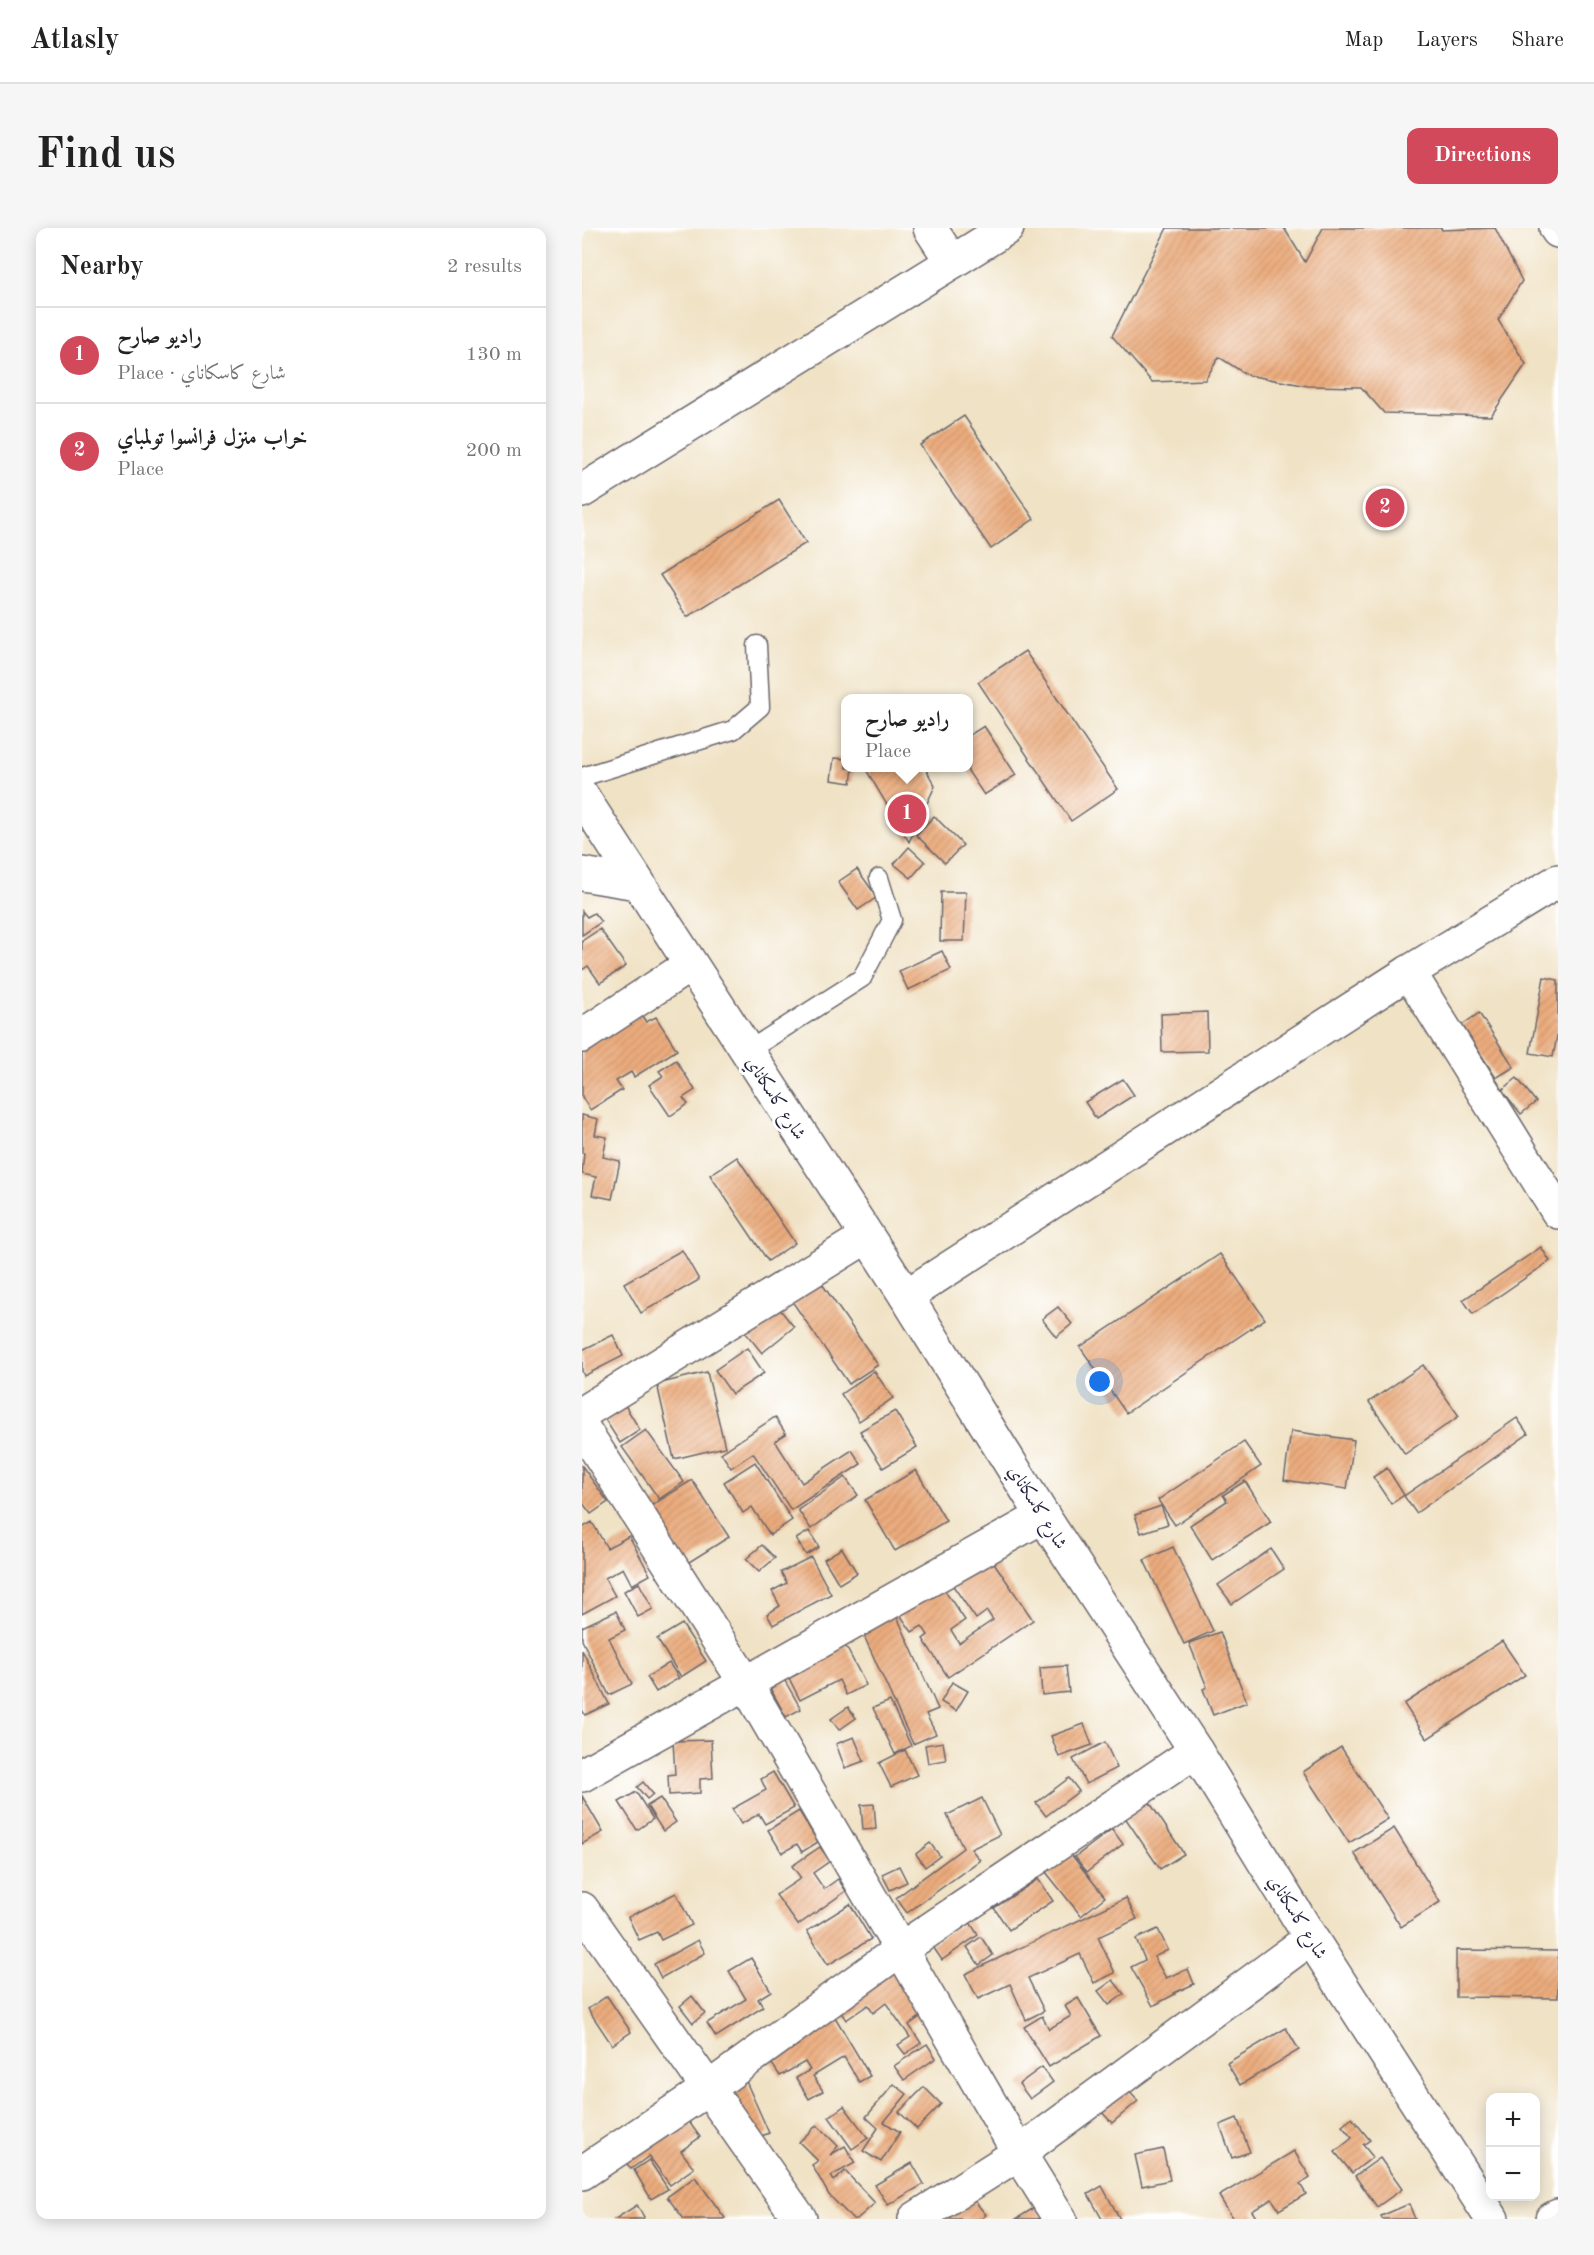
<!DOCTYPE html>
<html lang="en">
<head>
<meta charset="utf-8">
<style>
	body { margin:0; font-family:"Old Standard TT",Amiri,serif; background:#f6f6f6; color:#222 }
	.controls { position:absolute; right:18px; bottom:18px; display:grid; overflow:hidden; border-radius:12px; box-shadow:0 3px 15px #0003 }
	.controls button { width:54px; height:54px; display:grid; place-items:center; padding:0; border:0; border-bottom:2px solid #e0e0e0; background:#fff; color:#222; font:30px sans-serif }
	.you { position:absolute; left:518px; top:1154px; width:21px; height:21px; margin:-15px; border:4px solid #fff; border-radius:50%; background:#1a73e8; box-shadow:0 0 0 9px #1a73e833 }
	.badge { display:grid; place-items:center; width:39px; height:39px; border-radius:50%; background:#d1495b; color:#fff; font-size:20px; font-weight:700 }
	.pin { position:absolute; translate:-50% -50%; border:3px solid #fff; box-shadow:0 2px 6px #0006 }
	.popup { position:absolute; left:259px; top:466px; width:132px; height:78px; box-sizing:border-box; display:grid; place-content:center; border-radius:12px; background:#fff; filter:drop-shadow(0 2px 4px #0005); font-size:20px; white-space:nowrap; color:#767676 }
	.popup b { font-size:22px; color:#222 }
	.popup::after { content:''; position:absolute; left:50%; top:100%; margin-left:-12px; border:12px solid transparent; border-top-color:#fff }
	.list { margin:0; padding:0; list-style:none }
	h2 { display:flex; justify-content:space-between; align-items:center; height:78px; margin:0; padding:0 24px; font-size:26px }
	h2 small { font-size:20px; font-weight:400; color:#767676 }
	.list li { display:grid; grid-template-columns:39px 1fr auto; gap:18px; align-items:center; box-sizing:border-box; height:96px; padding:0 24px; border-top:2px solid #e0e0e0 }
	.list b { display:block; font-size:22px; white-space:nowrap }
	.list p { margin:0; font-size:20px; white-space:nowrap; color:#767676 }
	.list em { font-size:20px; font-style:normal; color:#767676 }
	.map { position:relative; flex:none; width:976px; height:1991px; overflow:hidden; border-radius:12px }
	header { display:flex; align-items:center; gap:36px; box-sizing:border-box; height:84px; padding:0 30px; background:#fff; border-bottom:2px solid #e0e0e0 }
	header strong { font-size:28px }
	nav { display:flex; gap:33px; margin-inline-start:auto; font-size:21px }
	.intro { display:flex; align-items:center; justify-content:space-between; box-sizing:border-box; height:144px; padding:0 36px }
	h1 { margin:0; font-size:42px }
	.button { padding:15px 27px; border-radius:12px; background:#d1495b; color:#fff; font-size:21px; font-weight:700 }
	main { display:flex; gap:36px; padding:0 36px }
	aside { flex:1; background:#fff; border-radius:12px; box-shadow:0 3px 15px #0003 }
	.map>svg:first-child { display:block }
	.building { fill:url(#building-hatch) }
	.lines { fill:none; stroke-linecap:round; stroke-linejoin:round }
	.service-casing { stroke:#6a656b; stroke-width:21 }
	.minor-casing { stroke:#6a656b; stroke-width:36 }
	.tertiary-casing { stroke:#6a656b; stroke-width:36 }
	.service { stroke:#fff; stroke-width:18 }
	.minor { stroke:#fff; stroke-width:33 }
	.tertiary { stroke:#fff; stroke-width:33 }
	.labels { text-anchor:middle; stroke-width:6; stroke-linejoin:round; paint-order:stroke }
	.street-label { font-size:18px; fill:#22223b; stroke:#fff }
</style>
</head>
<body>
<header>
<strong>Atlasly</strong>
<nav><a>Map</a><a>Layers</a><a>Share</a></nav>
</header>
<div class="intro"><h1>Find us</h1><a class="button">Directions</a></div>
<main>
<aside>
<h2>Nearby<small>2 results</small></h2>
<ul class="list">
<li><span class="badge">1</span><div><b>راديو صارح</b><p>Place · شارع كاسكاناي</p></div><em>130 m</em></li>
<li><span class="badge">2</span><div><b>خراب منزل فرانسوا تولمباي</b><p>Place</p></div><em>200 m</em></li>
</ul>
</aside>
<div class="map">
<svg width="976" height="1991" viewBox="0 0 976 1991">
	<defs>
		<pattern id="building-hatch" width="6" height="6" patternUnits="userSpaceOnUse" patternTransform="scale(1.5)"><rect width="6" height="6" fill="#ebac7d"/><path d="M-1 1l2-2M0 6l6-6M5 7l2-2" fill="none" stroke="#c9946d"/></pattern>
	</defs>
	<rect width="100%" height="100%" fill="#fff"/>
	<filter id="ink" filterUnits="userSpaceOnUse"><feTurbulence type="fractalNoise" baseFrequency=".0167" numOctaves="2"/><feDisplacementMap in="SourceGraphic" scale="12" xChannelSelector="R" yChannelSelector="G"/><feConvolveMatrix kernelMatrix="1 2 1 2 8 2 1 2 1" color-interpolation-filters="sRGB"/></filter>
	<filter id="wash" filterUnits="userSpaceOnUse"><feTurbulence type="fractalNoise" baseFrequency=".008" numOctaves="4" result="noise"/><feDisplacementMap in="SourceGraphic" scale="24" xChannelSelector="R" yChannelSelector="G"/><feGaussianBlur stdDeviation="1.35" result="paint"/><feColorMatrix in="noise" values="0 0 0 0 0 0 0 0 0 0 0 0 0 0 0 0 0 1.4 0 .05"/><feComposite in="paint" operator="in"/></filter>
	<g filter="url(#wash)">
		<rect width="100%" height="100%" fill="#f0e2c5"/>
		<g id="blocks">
			<g class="building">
				<path d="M585 0H702L723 34 741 0H859L860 2 913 0 940 53 916 92 944 136 909 188 802 185 779 159 726 158 665 147 637 129 623 152 570 154 530 108Z"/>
				<path d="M382 188 452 291 409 321 338 217Z"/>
				<path d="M197 272 224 315 105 389 78 347Z"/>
				<path d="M443 423 536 561 489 593 396 454Z"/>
				<path d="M402 498 434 547 402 567 384 540H386V508Z"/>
				<path d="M252 530 264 531V540H271L269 555 249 552Z"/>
				<path d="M283 540H343L353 558 327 614Z"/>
				<path d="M352 588 381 617 363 635 334 607Z"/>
				<path d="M327 619 343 634 329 650 312 636Z"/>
				<path d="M275 641 295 669 276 682 256 654Z"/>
				<path d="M359 664H384L382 713H358Z"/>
				<path d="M0 683 5 689 12 685 19 694 0 707Z"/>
				<path d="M18 701 44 738 18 755 6 738 0 742V713Z"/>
				<path d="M360 723 369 742 326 762 317 743Z"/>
				<path d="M962 749 976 752V803L971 829 948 825Z"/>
				<path d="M625 784 626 823 580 824 579 786Z"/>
				<path d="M897 785 932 839 914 850 880 797Z"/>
				<path d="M59 786 64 794 74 789 95 822 52 849 49 844 34 853 40 862 8 882 0 869V822Z"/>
				<path d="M94 832 113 862 101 870 106 876 88 888 67 857 81 848 77 843Z"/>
				<path d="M935 850 954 874 939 886 920 862Z"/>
				<path d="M541 851 552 867 514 891 503 874Z"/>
				<path d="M0 887 16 891 13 907 25 909 21 929 38 933 30 971 10 967 14 949 0 946 2 925H0Z"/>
				<path d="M155 929 213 1015 186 1033 128 947Z"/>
				<path d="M959 1019 968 1033 891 1086 881 1072Z"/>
				<path d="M100 1022 117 1052 59 1085 42 1055Z"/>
				<path d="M638 1026 683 1091 544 1185 498 1119Z"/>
				<path d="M234 1047 296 1137 267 1156 205 1066Z"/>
				<path d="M196 1079 212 1099 180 1125 163 1104Z"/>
				<path d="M476 1079 490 1096 474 1109 460 1091Z"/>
				<path d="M31 1107 41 1128 2 1148 0 1143V1122Z"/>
				<path d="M165 1120 182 1145 150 1166 133 1142Z"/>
				<path d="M841 1137 877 1188 823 1226 787 1174Z"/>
				<path d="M292 1143 311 1170 277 1193 259 1166Z"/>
				<path d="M125 1144 143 1219 92 1231 75 1156Z"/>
				<path d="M38 1169 58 1202 38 1215 17 1182Z"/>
				<path d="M313 1183 335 1219 301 1240 278 1203Z"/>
				<path d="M193 1189 204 1206 193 1213 220 1255 270 1222 279 1236 209 1282 171 1225 149 1240 139 1225Z"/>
				<path d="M935 1190 946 1206 834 1285 822 1268Z"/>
				<path d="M64 1202 102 1254 77 1271 40 1219Z"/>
				<path d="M709 1203 772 1212 765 1261 702 1252Z"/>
				<path d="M662 1214 679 1238 593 1297 576 1272Z"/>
				<path d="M173 1234 210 1292 188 1307 170 1279 161 1285 142 1254Z"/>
				<path d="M0 1238 26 1274 9 1286 0 1274Z"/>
				<path d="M805 1240 822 1267 809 1276 791 1249Z"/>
				<path d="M334 1242 364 1293 313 1323 283 1272Z"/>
				<path d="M263 1249 276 1267 229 1301 216 1282Z"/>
				<path d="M110 1252 147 1309 104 1336 67 1279Z"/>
				<path d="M663 1253 689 1294 630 1332 608 1297 645 1273 641 1267Z"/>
				<path d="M579 1278 586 1296 559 1305 553 1287Z"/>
				<path d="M10 1294 25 1320 47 1308 68 1347 50 1357 41 1340 23 1350 33 1368 0 1386V1300Z"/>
				<path d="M227 1303 237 1319 224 1327 214 1311Z"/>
				<path d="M180 1317 193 1330 177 1344 164 1331Z"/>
				<path d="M591 1319 631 1403 602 1416 562 1332Z"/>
				<path d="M260 1320 275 1345 257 1356 242 1331Z"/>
				<path d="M689 1321 702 1341 650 1376 636 1357Z"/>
				<path d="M406 1326 451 1392 366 1449 341 1411 346 1407 340 1398 330 1404 314 1381 356 1353 383 1392 369 1402 377 1415 411 1392 405 1383 394 1391 367 1352Z"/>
				<path d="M229 1329 249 1366 191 1397 185 1386 198 1378 190 1363 205 1355 199 1344Z"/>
				<path d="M57 1355 71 1381 56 1389 42 1363Z"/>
				<path d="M34 1383 43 1402 27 1410 50 1456 27 1467 0 1412V1399Z"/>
				<path d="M313 1384 356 1481 344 1486 354 1506 331 1516 278 1399Z"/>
				<path d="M100 1396 124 1433 99 1449 75 1411Z"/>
				<path d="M638 1404 665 1474 631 1487 621 1461 625 1459 607 1415Z"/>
				<path d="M261 1413 284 1457 264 1467 257 1452 218 1472 207 1450 222 1443 217 1435Z"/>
				<path d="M920 1413 943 1447 845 1511 822 1476Z"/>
				<path d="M0 1422 27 1476 3 1487 0 1482Z"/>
				<path d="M87 1435 97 1450 74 1464 65 1449Z"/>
				<path d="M484 1438 487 1464 460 1467 458 1440Z"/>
				<path d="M199 1446 219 1481 204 1489 185 1454Z"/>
				<path d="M370 1454 386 1463 374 1483 359 1474Z"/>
				<path d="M308 1473 329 1518 313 1526 291 1480Z"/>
				<path d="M266 1479 274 1490 257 1502 249 1491Z"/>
				<path d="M502 1496 510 1517 477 1529 469 1508Z"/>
				<path d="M272 1509 282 1533 263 1540 254 1516Z"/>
				<path d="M129 1512 131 1550 118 1551V1565L87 1567 86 1547 93 1546 91 1513Z"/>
				<path d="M361 1514 364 1532 346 1535 343 1517Z"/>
				<path d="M523 1514 535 1540 504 1556 491 1531Z"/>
				<path d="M759 1519 806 1591 767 1615 721 1544Z"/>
				<path d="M323 1522 335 1547 309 1559 297 1535Z"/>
				<path d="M191 1544 212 1580 183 1596 177 1586 159 1596 150 1581 184 1562 179 1551Z"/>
				<path d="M487 1550 497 1563 464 1588 454 1575Z"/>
				<path d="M61 1554 71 1566 65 1571 55 1559Z"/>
				<path d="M54 1564 71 1591 55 1602 37 1574Z"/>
				<path d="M0 1568 21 1604 0 1616Z"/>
				<path d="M78 1570 94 1594 81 1603 65 1578Z"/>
				<path d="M400 1570 418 1607 389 1621 398 1632 325 1685 314 1670 381 1620 365 1587Z"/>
				<path d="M566 1572 602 1626 578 1641 542 1588Z"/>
				<path d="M292 1576 294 1601 281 1602 279 1577Z"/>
				<path d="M217 1583 236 1614 220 1624 215 1616 200 1625 186 1602Z"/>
				<path d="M812 1600 858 1674 819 1699 772 1625Z"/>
				<path d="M530 1601 541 1616 505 1644 493 1629Z"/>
				<path d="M348 1615 358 1628 343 1639 334 1626Z"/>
				<path d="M238 1619 248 1633 231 1645 242 1661 256 1651 264 1663 216 1697 194 1667 219 1650 210 1638Z"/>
				<path d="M484 1620 523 1669 499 1688 460 1639Z"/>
				<path d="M317 1638 325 1654 308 1662 300 1646Z"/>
				<path d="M456 1651 471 1673 427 1702 412 1680Z"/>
				<path d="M94 1665 110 1697 79 1712 75 1704 57 1712 46 1689Z"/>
				<path d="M544 1670 555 1691 516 1709 533 1745 512 1755 498 1726 446 1750 462 1783 444 1792 428 1756 396 1771 383 1746Z"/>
				<path d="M268 1676 289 1711 246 1737 225 1703Z"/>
				<path d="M386 1691 396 1707 360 1732 349 1716Z"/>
				<path d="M576 1701 586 1722 572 1729 584 1750 606 1741 612 1756 592 1765 593 1766 571 1778 549 1739 563 1732 554 1711Z"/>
				<path d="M399 1709 411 1727 397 1737 385 1719Z"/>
				<path d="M116 1712 123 1725 79 1750 72 1736Z"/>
				<path d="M874 1722 976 1723V1770L874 1769Z"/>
				<path d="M169 1730 189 1763 176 1771 181 1779 134 1809 125 1795 164 1771 147 1743Z"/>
				<path d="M311 1742 342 1786 327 1797 339 1815 323 1826 316 1817 328 1809 304 1775 291 1785 286 1777 264 1792 256 1780Z"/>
				<path d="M531 1752 542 1766 527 1777 516 1763Z"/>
				<path d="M25 1768 49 1804 30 1817 6 1781Z"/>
				<path d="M110 1768 123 1785 111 1795 98 1778Z"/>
				<path d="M496 1770 519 1808 467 1839 442 1799 460 1788 467 1801 489 1788 483 1778Z"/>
				<path d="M253 1789 288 1848 277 1854 262 1829 231 1848 241 1863 227 1871 214 1850 228 1842 223 1834 198 1848 188 1833 216 1817 213 1812Z"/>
				<path d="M704 1800 717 1822 658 1857 645 1835Z"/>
				<path d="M345 1816 354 1830 322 1852 312 1838Z"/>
				<path d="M460 1839 471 1854 448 1871 437 1856Z"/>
				<path d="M163 1851 187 1905 167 1913 143 1860Z"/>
				<path d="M312 1856 325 1866 302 1894 318 1904 299 1934 281 1923 296 1900 284 1889Z"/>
				<path d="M342 1859 359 1876 335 1901 317 1884Z"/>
				<path d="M543 1859 556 1873 530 1895 517 1881Z"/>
				<path d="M262 1878 286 1910 270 1921 247 1889Z"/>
				<path d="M97 1880 118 1909 99 1923 112 1940 88 1957 67 1928 49 1941 36 1924Z"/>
				<path d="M655 1890 668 1924 650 1930 638 1897Z"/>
				<path d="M770 1890 788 1912 781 1917 791 1929 770 1945 753 1924 770 1910 760 1898Z"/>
				<path d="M235 1897 256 1918 248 1927 263 1918 273 1935 249 1948 252 1953 263 1943 293 1975 275 1991H271L247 1967 230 1937 236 1933 217 1914Z"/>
				<path d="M581 1921 588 1952 560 1958 553 1927Z"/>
				<path d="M712 1923 728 1949 718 1956 724 1966 697 1982 690 1971 670 1983 675 1991H651L637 1968Z"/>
				<path d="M798 1930 820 1961 795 1979 773 1948Z"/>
				<path d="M67 1932 86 1961 69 1971 52 1942Z"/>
				<path d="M330 1935 342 1956 306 1977 293 1957Z"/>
				<path d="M113 1949 143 1990 141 1991H102L85 1969Z"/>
				<path d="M520 1958 538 1991H520L506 1966Z"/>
				<path d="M388 1967 404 1987 399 1991H357Z"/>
				<path d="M827 1976 833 1991H800L799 1988Z"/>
				<path d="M55 1977 62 1989 61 1991H33Z"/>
				<path d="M455 1978 463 1991H434Z"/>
			</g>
		</g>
	</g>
	<g filter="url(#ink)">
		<use href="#blocks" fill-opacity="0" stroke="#6a656b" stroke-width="1.5"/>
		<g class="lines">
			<defs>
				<g id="service">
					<path d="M0 549 151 502 178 479 175 417"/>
					<path d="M164 824 280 750 310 692 297 650"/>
				</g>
				<g id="minor">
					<path d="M348 0 370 34"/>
					<path d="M974 0 976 3"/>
					<path d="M0 263 425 0"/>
					<path d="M0 646 55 655"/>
					<path d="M827 744 976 984"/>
					<path d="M0 808 108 737"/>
					<path d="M324 1068 827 744 976 653"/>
					<path d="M0 1185 284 1009"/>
					<path d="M0 1199 163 1454 437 1925 478 1991"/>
					<path d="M0 1547 461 1288"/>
					<path d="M0 1681 218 1991"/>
					<path d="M0 1945 127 1860 319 1721 614 1523"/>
					<path d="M333 1991 437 1925 729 1710"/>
				</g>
				<g id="tertiary">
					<path d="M0 568 324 1068 461 1288 614 1523 729 1710 910 1991"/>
					<path d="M970 1991 976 1988"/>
				</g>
			</defs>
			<use href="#service" class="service-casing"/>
			<use href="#minor" class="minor-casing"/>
			<use href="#tertiary" class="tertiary-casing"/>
			<use href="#service" class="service"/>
			<use href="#minor" class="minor"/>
			<use href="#tertiary" class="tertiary"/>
		</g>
	</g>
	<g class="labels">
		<g class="street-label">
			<text transform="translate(194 870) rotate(57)" y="6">شارع كاسكاناي</text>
			<text transform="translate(456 1279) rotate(58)" y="6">شارع كاسكاناي</text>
			<text transform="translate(716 1689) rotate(58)" y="6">شارع كاسكاناي</text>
		</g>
	</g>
</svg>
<div class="controls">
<button>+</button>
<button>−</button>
</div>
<div class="you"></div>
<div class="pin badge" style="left:325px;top:586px">1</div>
<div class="popup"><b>راديو صارح</b>Place</div>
<div class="pin badge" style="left:803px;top:280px">2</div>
</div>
</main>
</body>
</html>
